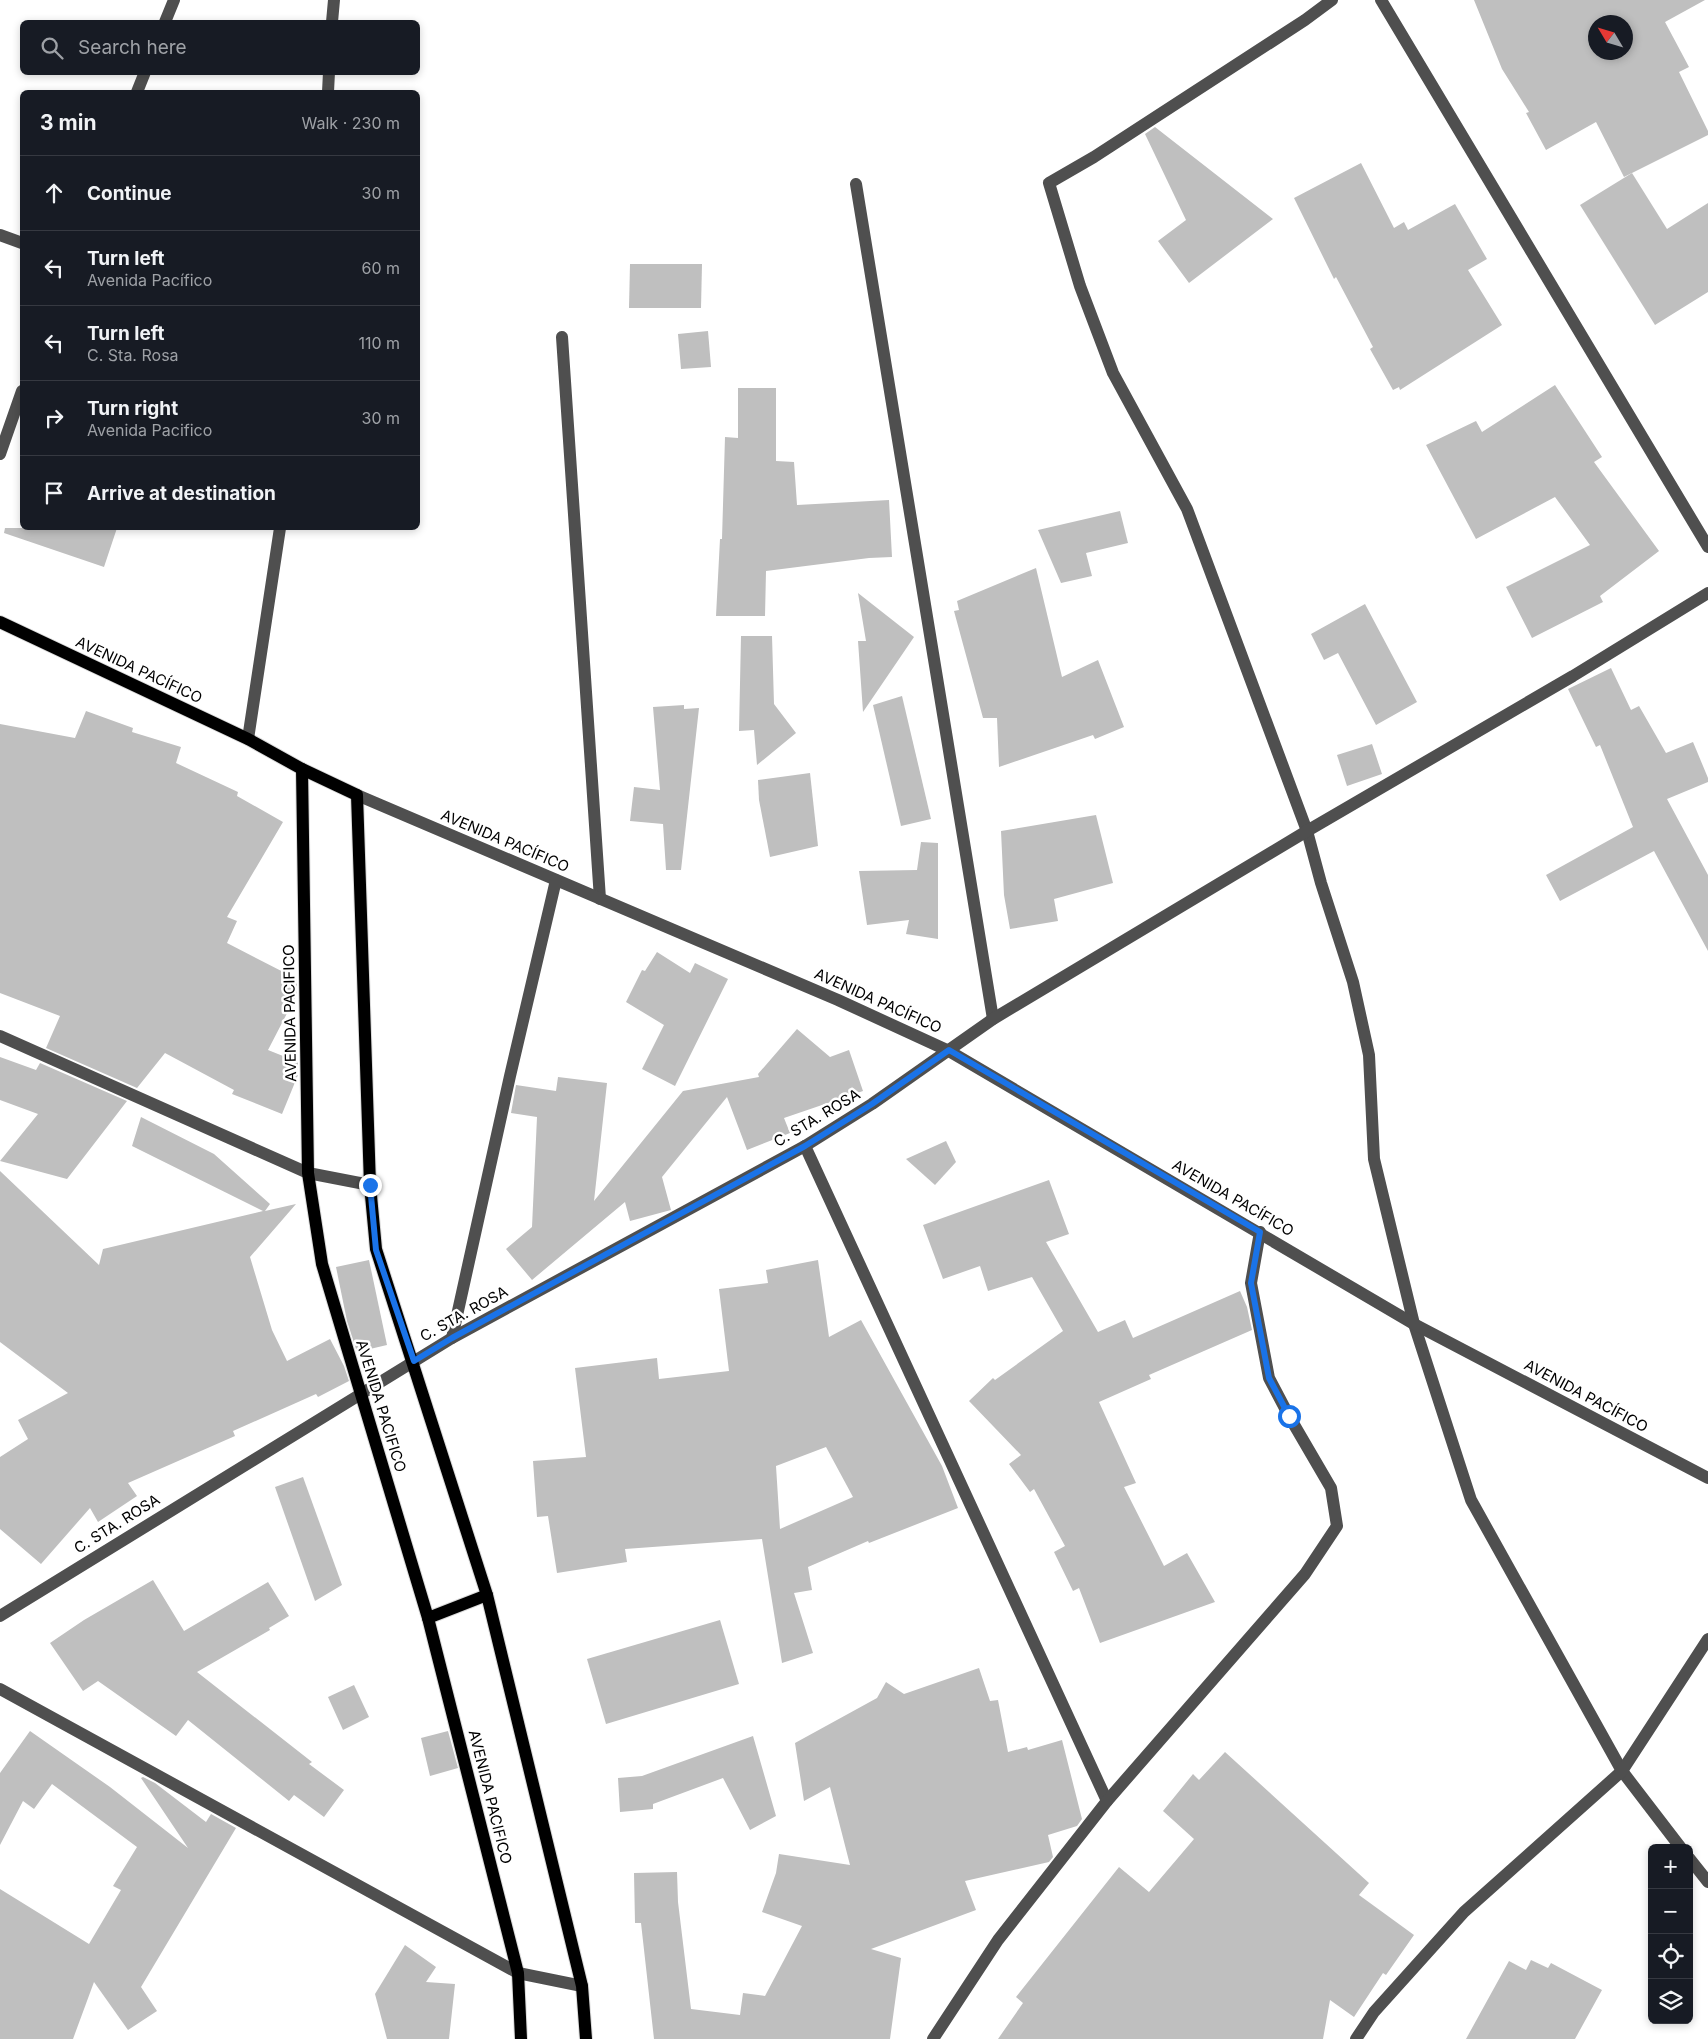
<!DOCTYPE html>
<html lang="en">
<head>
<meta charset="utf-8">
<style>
	body { margin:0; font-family:Inter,sans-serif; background:#242831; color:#f1f3f6 }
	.controls { position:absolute; right:15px; bottom:15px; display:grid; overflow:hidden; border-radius:8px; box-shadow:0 2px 8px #0003 }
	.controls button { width:45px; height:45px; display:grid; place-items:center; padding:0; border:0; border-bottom:1px solid #363941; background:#171b24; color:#f1f3f6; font:25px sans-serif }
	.compass { position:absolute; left:1588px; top:15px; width:45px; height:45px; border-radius:50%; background:#171b24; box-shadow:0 2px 8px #0003; rotate:308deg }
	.stop { position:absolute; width:15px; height:15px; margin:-11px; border:4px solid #1a73e8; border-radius:50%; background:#fff }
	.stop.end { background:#1a73e8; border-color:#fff; box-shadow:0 1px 5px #0008 }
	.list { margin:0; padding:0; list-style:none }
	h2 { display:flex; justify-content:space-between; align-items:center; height:65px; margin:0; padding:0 20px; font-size:21px }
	h2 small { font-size:16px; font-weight:400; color:#9ea1a6 }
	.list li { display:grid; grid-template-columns:32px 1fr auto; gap:15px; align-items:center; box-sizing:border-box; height:75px; padding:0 20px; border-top:1px solid #363941 }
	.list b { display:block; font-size:19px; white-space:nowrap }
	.list p { margin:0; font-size:16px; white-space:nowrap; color:#9ea1a6 }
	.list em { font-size:16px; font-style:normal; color:#9ea1a6 }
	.icon { flex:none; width:28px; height:28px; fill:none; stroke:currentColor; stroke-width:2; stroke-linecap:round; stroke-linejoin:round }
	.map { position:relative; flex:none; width:1708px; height:2039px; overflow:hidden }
	.search { position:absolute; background:#171b24; box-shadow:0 2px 8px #0003; left:20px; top:20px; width:400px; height:55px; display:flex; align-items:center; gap:12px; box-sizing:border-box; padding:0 18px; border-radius:8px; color:#9ea1a6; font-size:19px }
	.panel { position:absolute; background:#171b24; box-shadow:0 2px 8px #0003; left:20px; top:90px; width:400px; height:440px; border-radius:8px }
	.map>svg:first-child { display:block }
	.building { fill:#bfbfbf; fill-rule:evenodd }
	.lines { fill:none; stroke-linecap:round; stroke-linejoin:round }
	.major-casing { stroke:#dbdbdb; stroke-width:14 }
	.minor { stroke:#4f4f4f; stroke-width:12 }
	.major { stroke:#000; stroke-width:12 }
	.route { stroke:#1a73e8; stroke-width:6 }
	.labels { text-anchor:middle; stroke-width:5; stroke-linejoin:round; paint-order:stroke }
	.street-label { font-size:15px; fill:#000; stroke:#fff }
</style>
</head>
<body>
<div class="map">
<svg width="1708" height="2039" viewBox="0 0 1708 2039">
	<rect width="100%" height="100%" fill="#fff"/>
	<g class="building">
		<path d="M1474 0H1705L1665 22 1689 67 1679 72 1708 131V135L1624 177 1596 122 1546 150 1526 113 1529 112 1502 69ZM1596 22H1626V52H1596Z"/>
		<path d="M1155 127 1273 219 1189 283 1158 241 1186 220 1145 134Z"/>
		<path d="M1361 163 1394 228 1404 222 1408 230 1455 204 1487 259 1468 270 1502 325 1400 390 1399 387 1393 390 1370 349 1373 347 1336 277 1334 279 1294 198Z"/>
		<path d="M1632 173 1667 229 1708 203V292L1655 325 1580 205Z"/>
		<path d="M630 264H702L701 308H629Z"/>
		<path d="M708 331 711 367 681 369 678 334Z"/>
		<path d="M1555 385 1602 457 1594 462 1659 551 1600 596 1603 602 1532 638 1506 587 1590 545 1555 497 1476 539 1426 445 1476 421 1482 432Z"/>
		<path d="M738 388H776V461L794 462 797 505 889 500 892 557 869 558 766 571 765 616H716L720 539H722L725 437 738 438Z"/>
		<path d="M1120 511 1128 543 1086 553 1092 576 1061 583 1038 530Z"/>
		<path d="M5 528H117L104 567 4 533Z"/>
		<path d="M1036 568 1062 677 1098 660 1124 727 1095 739 1093 735 999 767 997 718H983L954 611 959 610 957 601Z"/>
		<path d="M858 593 914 637 863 712 858 641H866Z"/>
		<path d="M1365 604 1417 702 1376 725 1338 653 1324 660 1311 634Z"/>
		<path d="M741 636H772L774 704 796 733 757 765 754 730 739 731Z"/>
		<path d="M1611 668 1631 710 1639 706 1666 753 1693 742 1708 778V782L1667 799 1708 875V951L1654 851 1560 901 1546 875 1633 827 1600 745 1596 747 1568 689Z"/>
		<path d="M902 696 931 819 901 826 873 705Z"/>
		<path d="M684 705V709L699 708 681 870H666L663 824 630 821 634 787 660 790 653 707Z"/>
		<path d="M86 711 133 728 132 732 181 747 176 763 238 792 237 796 283 822 227 917 237 921 227 943 297 979V994L268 1050 298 1062V1075L282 1114 232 1094 234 1090 165 1053 137 1088 46 1048 60 1016 0 993V724L75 738Z"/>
		<path d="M1372 744 1382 774 1347 786 1337 755Z"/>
		<path d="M810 773 818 846 770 857 759 800 758 780Z"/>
		<path d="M1096 815 1113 883 1054 899 1058 921 1010 929 1004 895 1001 831Z"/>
		<path d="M921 842 938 843V939L906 934 909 920 867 925 859 871 917 870Z"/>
		<path d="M657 952 690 973 695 963 728 979 675 1086 642 1069 664 1025 626 1002 642 970 645 971Z"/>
		<path d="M797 1029 830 1057 849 1050 863 1091 784 1118 790 1133 747 1150 727 1097 662 1177 671 1210 630 1221 625 1202 532 1280 506 1249 532 1227 537 1117 511 1113 516 1085 556 1091 558 1077 607 1083 594 1201 683 1091 759 1077 758 1074Z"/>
		<path d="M0 1057 36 1070 40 1063 127 1101 67 1179 0 1161 38 1114 0 1100Z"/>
		<path d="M141 1117 214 1154 270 1204 265 1211 296 1204 250 1257 272 1330 287 1361 330 1339 344 1366 349 1381 318 1397 316 1394 233 1431 235 1436 128 1483 137 1496 98 1522 90 1508 41 1564 0 1529V1457L28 1439 18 1420 68 1393 0 1342V1171L99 1265 103 1249 263 1211 132 1146Z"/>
		<path d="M946 1141 956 1162 935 1185 906 1159Z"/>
		<path d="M1049 1180 1069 1234 1046 1242 1098 1332 1125 1320 1133 1338 1240 1291 1247 1307 1252 1330 1149 1375 1151 1379 1099 1402 1136 1483 1124 1487 1164 1566 1187 1553 1215 1602 1100 1643 1079 1588 1073 1591 1054 1552 1065 1546 1034 1489 1030 1492 1009 1464 1021 1455 969 1401 993 1378 995 1380 1063 1331 1032 1277 988 1291 980 1266 943 1279 923 1225Z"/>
		<path d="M369 1260 387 1345 357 1352 347 1321 336 1267Z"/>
		<path d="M818 1260 829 1337 861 1320 942 1466 958 1508 869 1543 868 1541 808 1567 812 1590 794 1593 813 1653 782 1663 762 1539 625 1549 627 1562 557 1573 548 1516 537 1517 533 1461 586 1457 575 1368 657 1358 659 1379 729 1371 719 1289 768 1283 766 1270ZM826 1447 853 1497 780 1529 776 1466Z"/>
		<path d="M303 1477 342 1585 315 1601 275 1487Z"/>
		<path d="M153 1580 184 1631 268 1582 289 1616 269 1628 270 1630 197 1672 312 1762 309 1764 344 1790 324 1817 294 1795 289 1801 188 1720 176 1736 98 1681 83 1691 50 1643 84 1620Z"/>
		<path d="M720 1620 739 1684 606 1724 587 1659Z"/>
		<path d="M979 1668 990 1701 998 1700 1008 1752 1027 1747 1028 1750 1062 1740 1082 1819 1077 1826 1048 1835 1053 1857 1049 1862 965 1881 976 1910 871 1949 901 1958 890 2039H654L641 1923H635L634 1873 677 1872 678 1902 691 2009 740 2015 743 1993 765 1996 802 1926 762 1912 776 1873 779 1854 850 1865 830 1787 804 1801 795 1743 877 1698 886 1682 904 1694Z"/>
		<path d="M354 1685 369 1717 343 1730 328 1697Z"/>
		<path d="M30 1731 110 1787 188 1848 141 1778 143 1777 155 1783 206 1822 211 1814 236 1828 141 1987 157 2011 128 2030 94 1982 73 2039H0V1889L89 1944 121 1890 113 1886 137 1847 52 1784 34 1809 23 1801 0 1845V1773Z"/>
		<path d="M448 1731 458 1768 430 1776 421 1738Z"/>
		<path d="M753 1736 776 1816 750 1830 723 1778 653 1804V1809L620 1812 618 1778 642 1776Z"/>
		<path d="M1225 1752 1369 1883 1359 1895 1414 1935 1386 1975 1383 1973 1354 2017 1330 2000 1323 2039H998L1023 2003 1016 1997 1119 1867 1149 1892 1194 1839 1163 1811 1193 1774 1199 1780Z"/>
		<path d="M405 1945 436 1967 426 1982 455 1984 449 2039H387L375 1994Z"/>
		<path d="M1531 1960 1548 1968 1551 1963 1602 1990 1575 2039H1466L1509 1961 1526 1970Z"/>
	</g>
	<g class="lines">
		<defs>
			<g id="major">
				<path d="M0 622 248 739 302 769 357 795 370 1185 376 1249 487 1595 582 1986 586 2039"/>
				<path d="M302 769 308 1173 322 1264 428 1618 518 1973 521 2039"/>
				<path d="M428 1618 487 1595"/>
			</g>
		</defs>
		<use href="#major" class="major-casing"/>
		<g class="minor">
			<path d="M1332 0 1305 20 1094 157 1049 183 1080 286 1113 373 1187 509 1307 831 1321 883 1353 982 1369 1055 1374 1159 1414 1324 1471 1500 1622 1771 1681 1848"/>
			<path d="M1381 0 1708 547"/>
			<path d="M165 22 174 0"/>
			<path d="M332 22 334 0"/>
			<path d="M137 92 145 72"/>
			<path d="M328 92 329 72"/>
			<path d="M856 184 993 1019"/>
			<path d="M0 235 22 243"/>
			<path d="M562 337 600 899"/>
			<path d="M0 454 22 391"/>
			<path d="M248 739 280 528"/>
			<path d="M357 795 838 1000 949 1051 1414 1324 1708 1478"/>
			<path d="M0 1036 308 1173 370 1185"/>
			<path d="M805 1146 1107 1801"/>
			<path d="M452 1338 510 1076 556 880"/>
			<path d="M0 1616 452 1338 805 1146 872 1104 993 1019 1307 831 1573 676 1708 593"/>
			<path d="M0 1689 518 1973 582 1986"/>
			<path d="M1689 1858 1708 1882"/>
			<path d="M933 2039 998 1940 1107 1801 1305 1574 1337 1526 1331 1488 1289 1416 1269 1378 1251 1283 1260 1232"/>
			<path d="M1356 2039 1374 2012 1464 1912 1622 1771 1708 1639"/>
		</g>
		<use href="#major" class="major"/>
	</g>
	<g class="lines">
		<path class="route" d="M370 1185 376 1250 414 1361 452 1338 805 1146 872 1104 949 1050 1260 1232 1251 1283 1269 1378 1289 1416"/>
	</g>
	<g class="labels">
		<g class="street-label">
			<text transform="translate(139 670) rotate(25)" y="5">AVENIDA PACÍFICO</text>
			<text transform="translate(505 841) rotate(23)" y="5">AVENIDA PACÍFICO</text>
			<text transform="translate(878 1001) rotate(24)" y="5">AVENIDA PACÍFICO</text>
			<text transform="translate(290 1013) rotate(-91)" y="5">AVENIDA PACIFICO</text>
			<text transform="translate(817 1118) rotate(-31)" y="5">C. STA. ROSA</text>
			<text transform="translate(1233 1198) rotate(30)" y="5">AVENIDA PACÍFICO</text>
			<text transform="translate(464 1314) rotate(-29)" y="5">C. STA. ROSA</text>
			<text transform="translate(1586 1396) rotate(28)" y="5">AVENIDA PACÍFICO</text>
			<text transform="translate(381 1406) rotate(73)" y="5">AVENIDA PACIFICO</text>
			<text transform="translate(117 1524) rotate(-32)" y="5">C. STA. ROSA</text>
			<text transform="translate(490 1797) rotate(76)" y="5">AVENIDA PACIFICO</text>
		</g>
	</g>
</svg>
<div class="controls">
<button>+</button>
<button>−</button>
<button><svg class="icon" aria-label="locate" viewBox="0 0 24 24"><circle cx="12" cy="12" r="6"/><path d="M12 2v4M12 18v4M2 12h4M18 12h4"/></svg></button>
<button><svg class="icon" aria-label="layers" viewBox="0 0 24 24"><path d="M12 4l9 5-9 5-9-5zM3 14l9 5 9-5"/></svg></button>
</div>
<svg class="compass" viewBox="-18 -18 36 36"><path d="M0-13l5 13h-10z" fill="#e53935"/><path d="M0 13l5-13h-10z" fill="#9ea1a6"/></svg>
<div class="stop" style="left:1289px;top:1416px"></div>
<div class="stop end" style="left:370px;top:1185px"></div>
<div class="search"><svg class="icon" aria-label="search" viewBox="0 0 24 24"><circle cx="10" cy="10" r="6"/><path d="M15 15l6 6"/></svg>Search here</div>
<section class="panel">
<h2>3 min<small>Walk · 230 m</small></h2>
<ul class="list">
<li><svg class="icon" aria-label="ahead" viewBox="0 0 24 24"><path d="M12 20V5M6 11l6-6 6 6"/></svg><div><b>Continue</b></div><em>30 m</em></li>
<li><svg class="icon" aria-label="left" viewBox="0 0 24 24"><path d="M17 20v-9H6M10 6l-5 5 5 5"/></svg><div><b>Turn left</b><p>Avenida Pacífico</p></div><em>60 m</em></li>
<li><svg class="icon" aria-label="left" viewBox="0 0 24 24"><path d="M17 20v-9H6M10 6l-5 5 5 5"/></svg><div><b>Turn left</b><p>C. Sta. Rosa</p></div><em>110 m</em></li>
<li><svg class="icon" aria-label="right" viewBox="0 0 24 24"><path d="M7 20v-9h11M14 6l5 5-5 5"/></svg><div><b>Turn right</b><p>Avenida Pacifico</p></div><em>30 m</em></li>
<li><svg class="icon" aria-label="arrive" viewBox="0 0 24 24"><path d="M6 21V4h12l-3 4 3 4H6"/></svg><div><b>Arrive at destination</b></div></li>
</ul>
</section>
</div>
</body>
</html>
